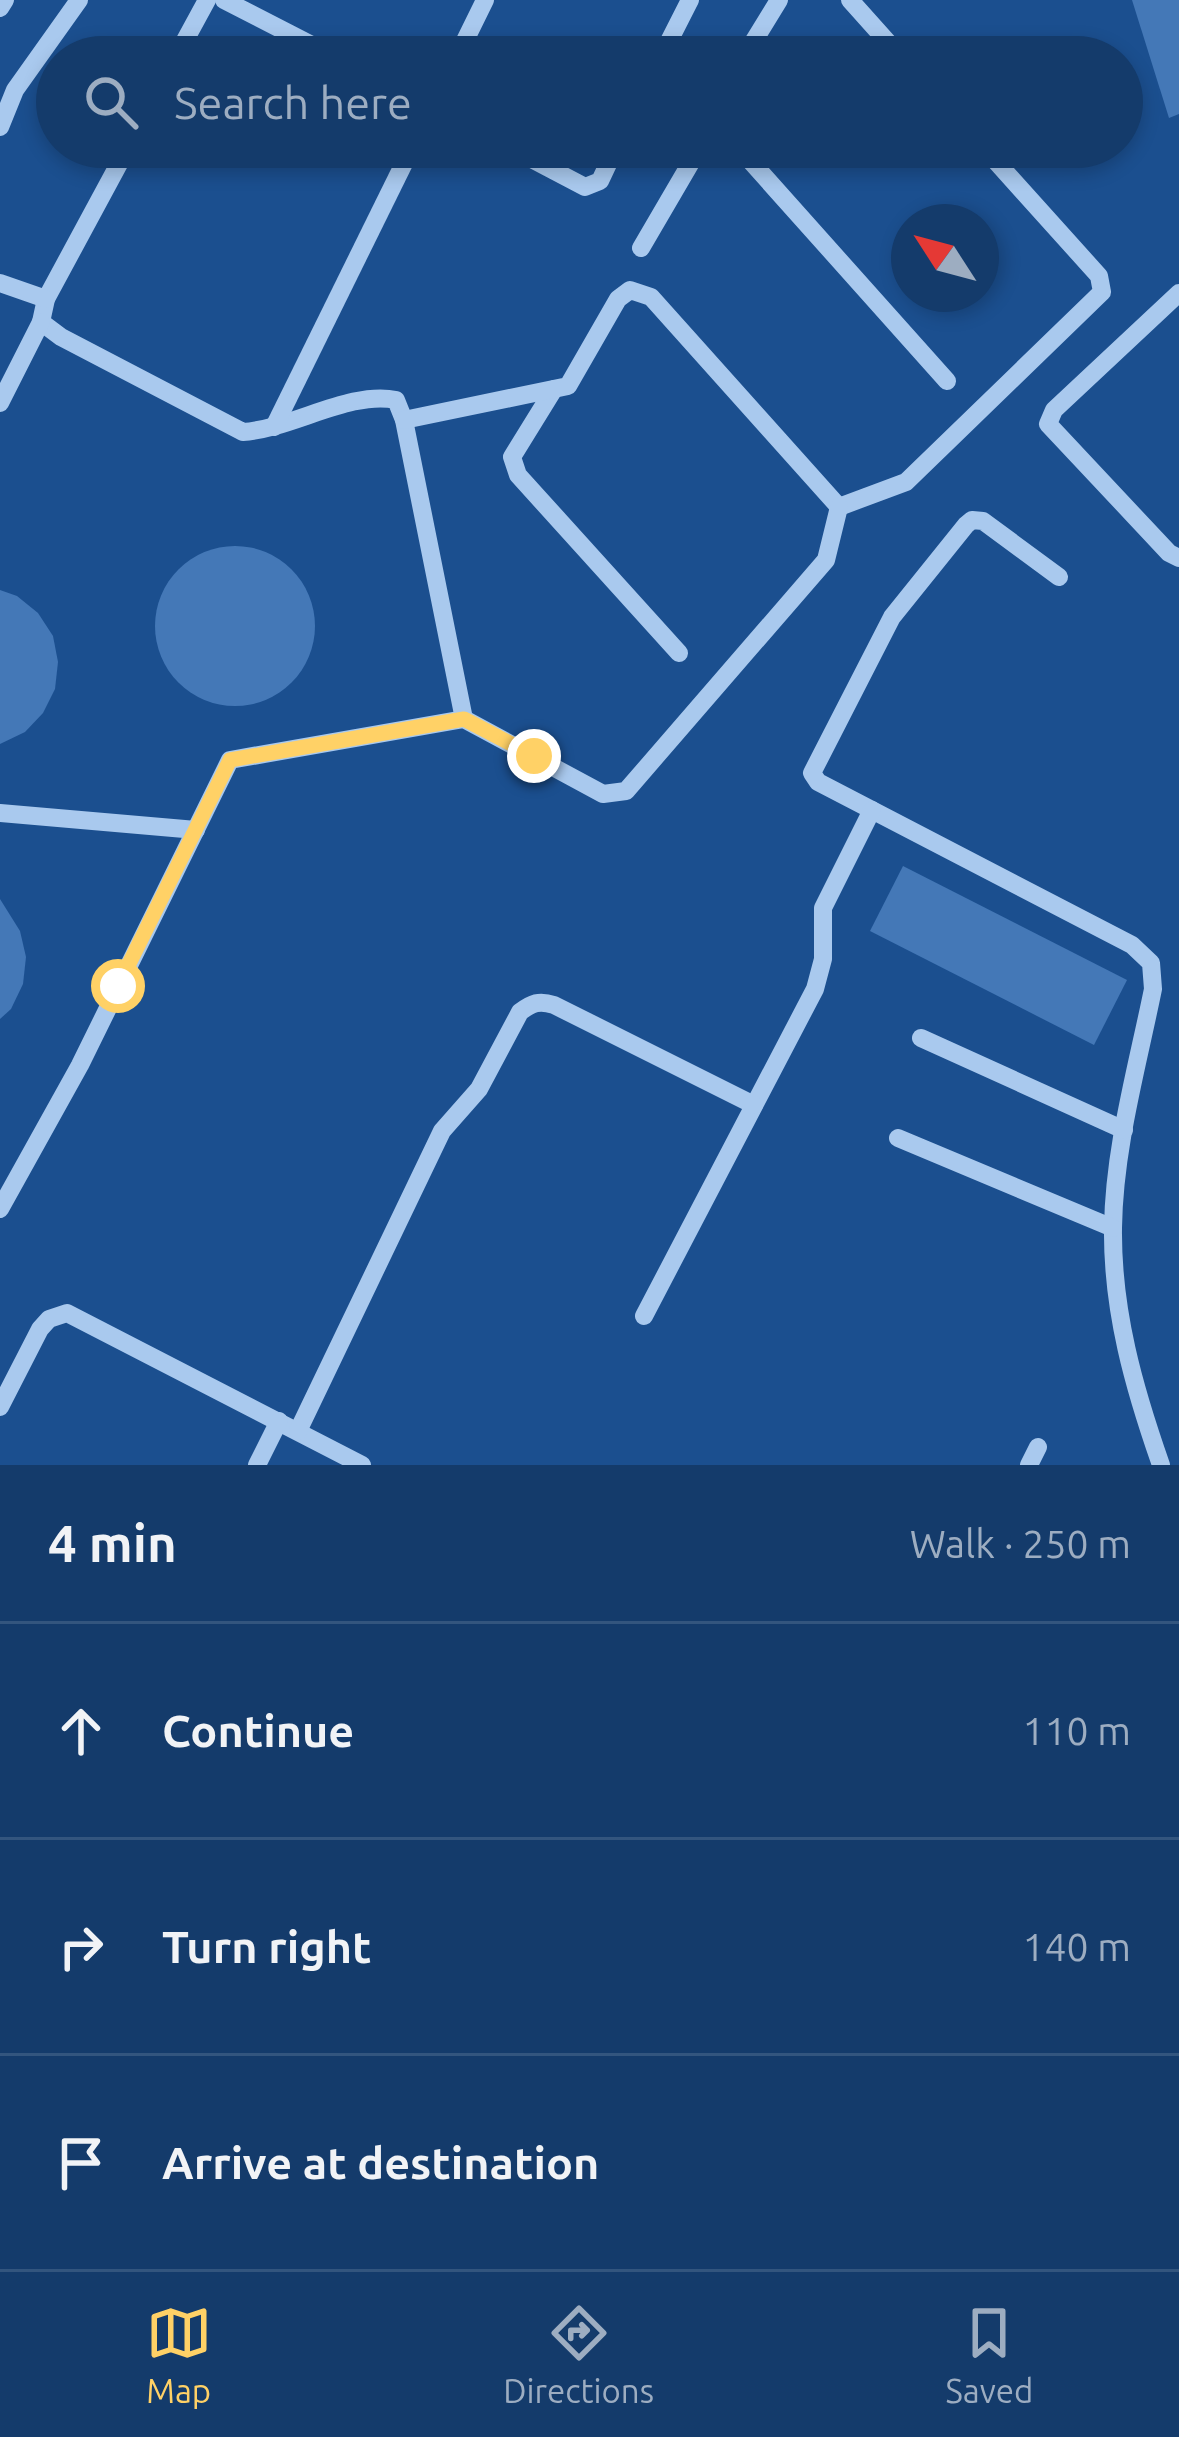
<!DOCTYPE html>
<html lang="en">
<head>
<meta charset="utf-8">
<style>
	body { margin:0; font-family:Ubuntu,sans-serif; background:#1d4271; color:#f1f3f6 }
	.compass { position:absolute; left:891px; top:204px; width:108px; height:108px; border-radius:50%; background:#143b6b; box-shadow:0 6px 18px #0003; rotate:306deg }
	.stop { position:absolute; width:36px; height:36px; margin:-27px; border:9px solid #ffd166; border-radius:50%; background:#fff }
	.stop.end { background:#ffd166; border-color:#fff; box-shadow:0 3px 12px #0008 }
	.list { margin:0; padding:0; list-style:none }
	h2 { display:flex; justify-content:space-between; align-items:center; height:156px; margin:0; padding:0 48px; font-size:51px }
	h2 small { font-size:39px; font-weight:400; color:#9dadc1 }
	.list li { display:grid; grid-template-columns:78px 1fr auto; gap:36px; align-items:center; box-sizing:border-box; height:216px; padding:0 48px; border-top:3px solid #33557e }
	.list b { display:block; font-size:45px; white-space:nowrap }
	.list em { font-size:39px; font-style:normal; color:#9dadc1 }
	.icon { flex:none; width:66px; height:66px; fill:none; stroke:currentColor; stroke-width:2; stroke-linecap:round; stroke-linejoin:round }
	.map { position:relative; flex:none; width:1179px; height:1465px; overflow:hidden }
	.search { position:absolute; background:#143b6b; box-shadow:0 6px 18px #0003; left:36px; right:36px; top:36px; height:132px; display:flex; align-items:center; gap:30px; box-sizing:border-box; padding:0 42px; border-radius:66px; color:#9dadc1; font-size:45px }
	.sheet { height:804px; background:#143b6b }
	nav { display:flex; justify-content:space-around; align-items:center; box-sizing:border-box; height:168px; border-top:3px solid #33557e; background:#143b6b; font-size:33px; color:#9dadc1 }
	nav a { display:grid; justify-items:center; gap:6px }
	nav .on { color:#ffd166 }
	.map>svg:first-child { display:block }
	.building { fill:#4478b7 }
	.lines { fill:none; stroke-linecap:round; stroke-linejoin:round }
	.minor { stroke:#a9c9ee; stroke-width:18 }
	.route { stroke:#ffd166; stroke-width:15 }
</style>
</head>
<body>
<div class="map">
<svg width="1179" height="1465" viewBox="0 0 1179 1465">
	<rect width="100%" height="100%" fill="#1b4f8f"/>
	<g class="building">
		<path d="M1132 0H1179V114L1169 118Z"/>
		<circle cx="235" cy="626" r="80"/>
		<path d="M0 590 17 596 38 613 53 636 58 662 55 689 43 713 25 732 0 744Z"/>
		<path d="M903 866 1127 980 1094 1045 870 931Z"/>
		<path d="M0 899 20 931 26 957 23 984 11 1009 0 1019Z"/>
	</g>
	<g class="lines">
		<g class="minor">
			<path d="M224 0 335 57"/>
			<path d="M850 0 901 57"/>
			<path d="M0 8 5 0"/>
			<path d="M176 57 207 0"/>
			<path d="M457 57 485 0"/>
			<path d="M661 57 690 0"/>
			<path d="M744 57 779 0"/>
			<path d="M0 127 15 90 79 0"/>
			<path d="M128 147 46 299 41 322 61 337 243 432C291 429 351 390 396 400L404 420 464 719"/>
			<path d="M509 147 585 187 600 181 616 147"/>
			<path d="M738 147 947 381"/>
			<path d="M641 248 700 147"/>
			<path d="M0 283 46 299"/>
			<path d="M1179 293 1054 410 1048 424 1169 553 1179 558"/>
			<path d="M554 389 512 457 518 475 679 653"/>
			<path d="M0 403 41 322"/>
			<path d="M404 420 568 386 618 299 630 290 651 297 839 507"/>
			<path d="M274 427 412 147"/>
			<path d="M839 507 906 482 1102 292 1099 276 983 147"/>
			<path d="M1059 577 983 521 972 520 966 525 892 617 812 773 818 782 1132 945 1151 963 1153 989C1137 1068 1114 1148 1113 1228 1112 1311 1134 1388 1161 1465"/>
			<path d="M0 813 196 830"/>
			<path d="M921 1038 1124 1130"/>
			<path d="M898 1138 1113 1228"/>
			<path d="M0 1209 80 1065 230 760 464 719 603 794 626 791 826 560 839 507"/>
			<path d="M644 1316 815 989 823 959V908L872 810"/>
			<path d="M0 1407 40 1329 49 1319 67 1313 362 1465"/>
			<path d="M298 1431 442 1131 479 1089 520 1012C532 1003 539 1000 554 1005L754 1105"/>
			<path d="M257 1465 279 1421"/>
			<path d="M1029 1465 1038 1447"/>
		</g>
	</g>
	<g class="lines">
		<path class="route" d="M118 986 230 760 464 719 534 756"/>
	</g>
</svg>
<svg class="compass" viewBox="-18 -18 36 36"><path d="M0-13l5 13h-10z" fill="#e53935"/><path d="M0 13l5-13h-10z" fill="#9dadc1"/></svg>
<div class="stop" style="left:118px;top:986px"></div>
<div class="stop end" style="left:534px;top:756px"></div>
<div class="search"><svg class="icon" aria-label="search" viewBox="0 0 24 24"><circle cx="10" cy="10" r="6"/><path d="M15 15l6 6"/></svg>Search here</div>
</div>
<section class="sheet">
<h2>4 min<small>Walk · 250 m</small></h2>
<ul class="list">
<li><svg class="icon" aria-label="ahead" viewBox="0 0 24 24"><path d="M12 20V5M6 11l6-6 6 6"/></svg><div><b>Continue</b></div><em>110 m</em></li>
<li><svg class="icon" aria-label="right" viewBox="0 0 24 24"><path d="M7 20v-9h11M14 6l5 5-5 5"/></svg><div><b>Turn right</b></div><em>140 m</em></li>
<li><svg class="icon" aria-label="arrive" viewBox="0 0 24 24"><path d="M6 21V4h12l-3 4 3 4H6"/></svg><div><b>Arrive at destination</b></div></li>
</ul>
</section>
<nav>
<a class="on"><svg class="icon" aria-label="map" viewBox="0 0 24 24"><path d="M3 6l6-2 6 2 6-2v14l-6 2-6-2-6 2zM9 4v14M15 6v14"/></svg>Map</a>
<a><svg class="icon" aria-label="directions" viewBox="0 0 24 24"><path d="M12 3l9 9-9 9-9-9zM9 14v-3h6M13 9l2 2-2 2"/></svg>Directions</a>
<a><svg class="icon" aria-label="saved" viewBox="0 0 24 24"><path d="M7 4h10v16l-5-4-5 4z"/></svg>Saved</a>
</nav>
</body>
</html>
